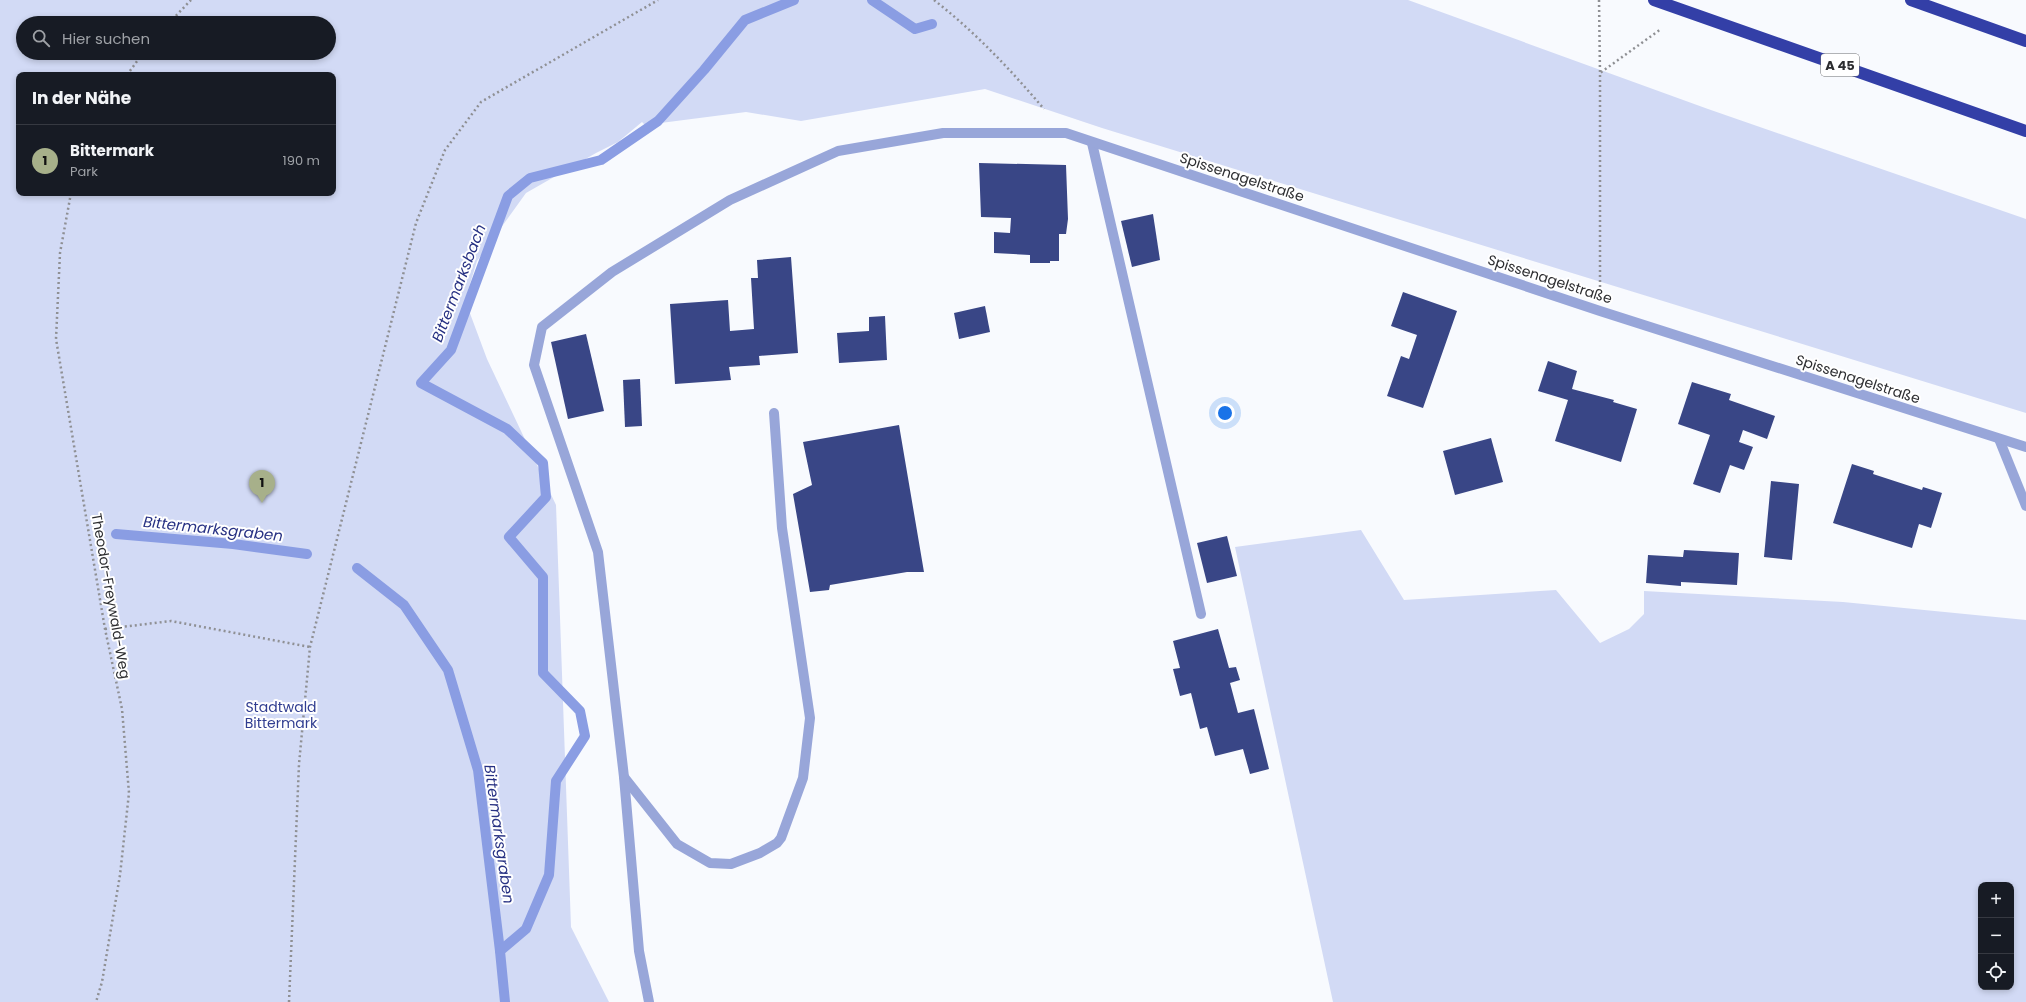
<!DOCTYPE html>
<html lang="de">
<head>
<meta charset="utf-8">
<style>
	body { margin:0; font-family:Poppins,sans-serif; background:#20242c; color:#f1f3f6 }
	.controls { position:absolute; right:12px; bottom:12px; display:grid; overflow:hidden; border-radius:8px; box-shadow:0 2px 6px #0003 }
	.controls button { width:36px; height:36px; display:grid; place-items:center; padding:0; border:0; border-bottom:1px solid #363941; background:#171b24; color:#f1f3f6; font:20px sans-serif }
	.you { position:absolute; left:1225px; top:413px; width:14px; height:14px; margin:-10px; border:3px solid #fff; border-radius:50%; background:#1a73e8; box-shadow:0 0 0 6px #1a73e833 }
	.badge { display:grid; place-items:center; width:26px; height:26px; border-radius:50%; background:#a7b08a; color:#111; font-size:13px; font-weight:700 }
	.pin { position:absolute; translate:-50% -33px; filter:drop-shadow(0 1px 2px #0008) }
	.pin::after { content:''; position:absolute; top:21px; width:14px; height:12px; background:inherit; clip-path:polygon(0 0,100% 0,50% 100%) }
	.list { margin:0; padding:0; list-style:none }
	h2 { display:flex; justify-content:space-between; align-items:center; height:52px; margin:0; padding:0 16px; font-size:17px }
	h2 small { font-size:13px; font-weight:400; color:#9ea1a6 }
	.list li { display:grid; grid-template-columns:26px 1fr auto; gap:12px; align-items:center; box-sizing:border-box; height:72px; padding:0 16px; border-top:1px solid #363941 }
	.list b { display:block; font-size:15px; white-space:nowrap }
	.list p { margin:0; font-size:13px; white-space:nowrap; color:#9ea1a6 }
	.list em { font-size:13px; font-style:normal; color:#9ea1a6 }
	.icon { flex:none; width:22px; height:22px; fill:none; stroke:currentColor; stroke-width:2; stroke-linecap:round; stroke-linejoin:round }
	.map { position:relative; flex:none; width:2026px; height:1002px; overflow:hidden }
	.search { position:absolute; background:#171b24; box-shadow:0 2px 6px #0003; left:16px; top:16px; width:320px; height:44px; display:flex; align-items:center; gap:10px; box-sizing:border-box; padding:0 14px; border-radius:22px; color:#9ea1a6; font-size:15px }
	.panel { position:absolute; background:#171b24; box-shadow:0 2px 6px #0003; left:16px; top:72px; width:320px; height:124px; border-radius:8px }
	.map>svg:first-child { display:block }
	.green { fill:#d2daf5; fill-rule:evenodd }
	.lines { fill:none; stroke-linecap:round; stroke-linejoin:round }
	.stream { stroke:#8a9de3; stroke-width:10 }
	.building { fill:#394686 }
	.path { stroke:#8f9094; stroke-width:2.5; stroke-dasharray:2 3; stroke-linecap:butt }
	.minor { stroke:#98a6d9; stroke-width:10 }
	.highway { stroke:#333fa7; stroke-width:12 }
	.labels { text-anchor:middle; stroke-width:4; stroke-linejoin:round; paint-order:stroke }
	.shield { fill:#fff; stroke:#6b6c6e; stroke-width:1 }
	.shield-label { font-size:13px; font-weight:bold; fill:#2c2d30 }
	.street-label { font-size:14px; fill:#2c2d30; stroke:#fff }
	.park-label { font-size:14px; fill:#313e91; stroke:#fff }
	.water-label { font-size:15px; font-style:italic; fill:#273183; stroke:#fff }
</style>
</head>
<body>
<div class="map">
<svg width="2026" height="1002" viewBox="0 0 2026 1002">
	<rect width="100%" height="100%" fill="#f8fafe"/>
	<g class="green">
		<path d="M0 0H1408L1708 109 2026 219V413L1102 128 985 89 801 121 746 112 645 125 642 122 618 142 596 153 526 193 477 261 465 300 487 359 556 505 571 927 609 1002H0ZM23 23H329V53H23ZM19 75H333V193H19Z"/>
		<path d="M1361 530 1404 600 1556 590 1600 643 1629 629 1644 614V591L1843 602 2026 620V1002H1333L1235 547ZM1981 885H2011V987H1981Z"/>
	</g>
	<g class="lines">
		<g class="stream">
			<path d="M872 0 915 29 932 24"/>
			<path d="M116 534 233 544 307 554"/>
			<path d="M357 568 404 605 448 670 478 770 500 951"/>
			<path d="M505 1002 500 951 526 929 549 875 556 781 585 736 580 711 543 673V577L509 537 546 497 543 463 507 429 421 383 451 350 508 196 530 178 601 160 658 121 704 70 745 20 794 0"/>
		</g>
	</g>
	<g class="building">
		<path d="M979 163 1066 165 1068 219 1066 234H1059V261H1050V263H1030V255L994 253V232L1010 233 1011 218 981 217Z"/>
		<path d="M1153 214 1160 260 1132 267 1121 221Z"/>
		<path d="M791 257 798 353 759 356 760 365 729 367 731 380 675 384 670 304 728 300 730 331 754 329 751 278H758L757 260Z"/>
		<path d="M1403 292 1457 311 1423 408 1387 396 1401 356 1409 359 1417 335 1391 326Z"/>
		<path d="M985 306 990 332 959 339 954 313Z"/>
		<path d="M885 316 887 360 839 363 837 333 869 331V317Z"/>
		<path d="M586 334 604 411 568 419 551 342Z"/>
		<path d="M1548 361 1577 371 1572 389 1614 400 1613 402 1637 409 1621 462 1555 441 1568 400 1538 391Z"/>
		<path d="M640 379 642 426 625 427 623 380Z"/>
		<path d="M1692 382 1731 394 1729 400 1775 416 1767 439 1743 430 1739 442 1753 447 1744 470 1730 465 1720 493 1693 484 1710 435 1678 424Z"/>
		<path d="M899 425 924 572H907L830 585 829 590 810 592 793 494 812 485 803 442Z"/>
		<path d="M1491 438 1503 482 1455 495 1443 451Z"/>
		<path d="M1852 464 1874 471 1873 474 1922 490 1923 487 1942 493 1931 528 1919 524 1912 548 1833 523Z"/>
		<path d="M1771 481 1799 484 1792 560 1764 557Z"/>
		<path d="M1227 536 1237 576 1207 583 1197 543Z"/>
		<path d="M1684 550 1739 553 1737 585 1681 582V586L1646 583 1648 555 1683 557Z"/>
		<path d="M1218 629 1229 668 1236 667 1240 680 1230 683 1238 713 1254 709 1269 769 1250 774 1243 749 1215 756 1207 727 1200 729 1191 693 1180 696 1173 669 1180 668 1173 641Z"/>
	</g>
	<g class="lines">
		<g class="path">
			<path d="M934 0C975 32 1010 69 1044 109"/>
			<path d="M1599 0 1600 73"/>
			<path d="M169 23 191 0"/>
			<path d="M127 75 143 53"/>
			<path d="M71 193 60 253 56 339 105 629 122 709 129 793 120 875 102 982 96 1002"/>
			<path d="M1600 287V73L1661 29"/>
			<path d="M105 629 171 621 310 647"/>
			<path d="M289 1002 299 764 310 647 416 223 445 150 481 102 658 0"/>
		</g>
		<g class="minor">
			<path d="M1092 143 1201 614"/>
			<path d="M1999 439 2026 506"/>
			<path d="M624 777 677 844 710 863 731 864 760 853 777 843 781 838 803 778 810 718 782 528 774 413"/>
			<path d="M649 1002 639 951 624 777 598 552 534 365 542 327 612 272 730 200 838 151 943 133H1066L1600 311 2026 447"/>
		</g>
		<g class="highway">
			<path d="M1654 0 2026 131"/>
			<path d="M1911 0 2026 41"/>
		</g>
	</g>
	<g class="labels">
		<rect class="shield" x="1821" y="54" width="38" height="22" rx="3"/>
		<g class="shield-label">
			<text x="1840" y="70">A 45</text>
		</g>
		<g class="street-label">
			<text transform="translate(1242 177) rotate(18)" y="5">Spissenagelstraße</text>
			<text transform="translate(1550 279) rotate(18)" y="5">Spissenagelstraße</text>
			<text transform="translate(1858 379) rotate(18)" y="5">Spissenagelstraße</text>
			<text transform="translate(111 596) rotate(80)" y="5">Theodor-Freywald-Weg</text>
		</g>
		<g class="park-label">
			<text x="281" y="712">Stadtwald<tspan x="281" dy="16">Bittermark</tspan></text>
		</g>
		<g class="water-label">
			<text transform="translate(459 283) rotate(-69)" y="5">Bittermarksbach</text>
			<text transform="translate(213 529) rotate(6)" y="5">Bittermarksgraben</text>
			<text transform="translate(499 834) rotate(82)" y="5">Bittermarksgraben</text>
		</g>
	</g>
</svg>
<div class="controls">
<button>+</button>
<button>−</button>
<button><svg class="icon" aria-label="locate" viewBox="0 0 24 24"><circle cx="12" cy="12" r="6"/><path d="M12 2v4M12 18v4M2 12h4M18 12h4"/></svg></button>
</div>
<div class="you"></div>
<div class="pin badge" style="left:262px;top:503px">1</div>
<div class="search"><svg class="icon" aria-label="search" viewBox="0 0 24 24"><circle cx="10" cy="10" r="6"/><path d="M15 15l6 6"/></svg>Hier suchen</div>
<section class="panel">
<h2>In der Nähe<small></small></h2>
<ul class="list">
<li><span class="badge">1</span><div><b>Bittermark</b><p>Park</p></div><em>190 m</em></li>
</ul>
</section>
</div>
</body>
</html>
